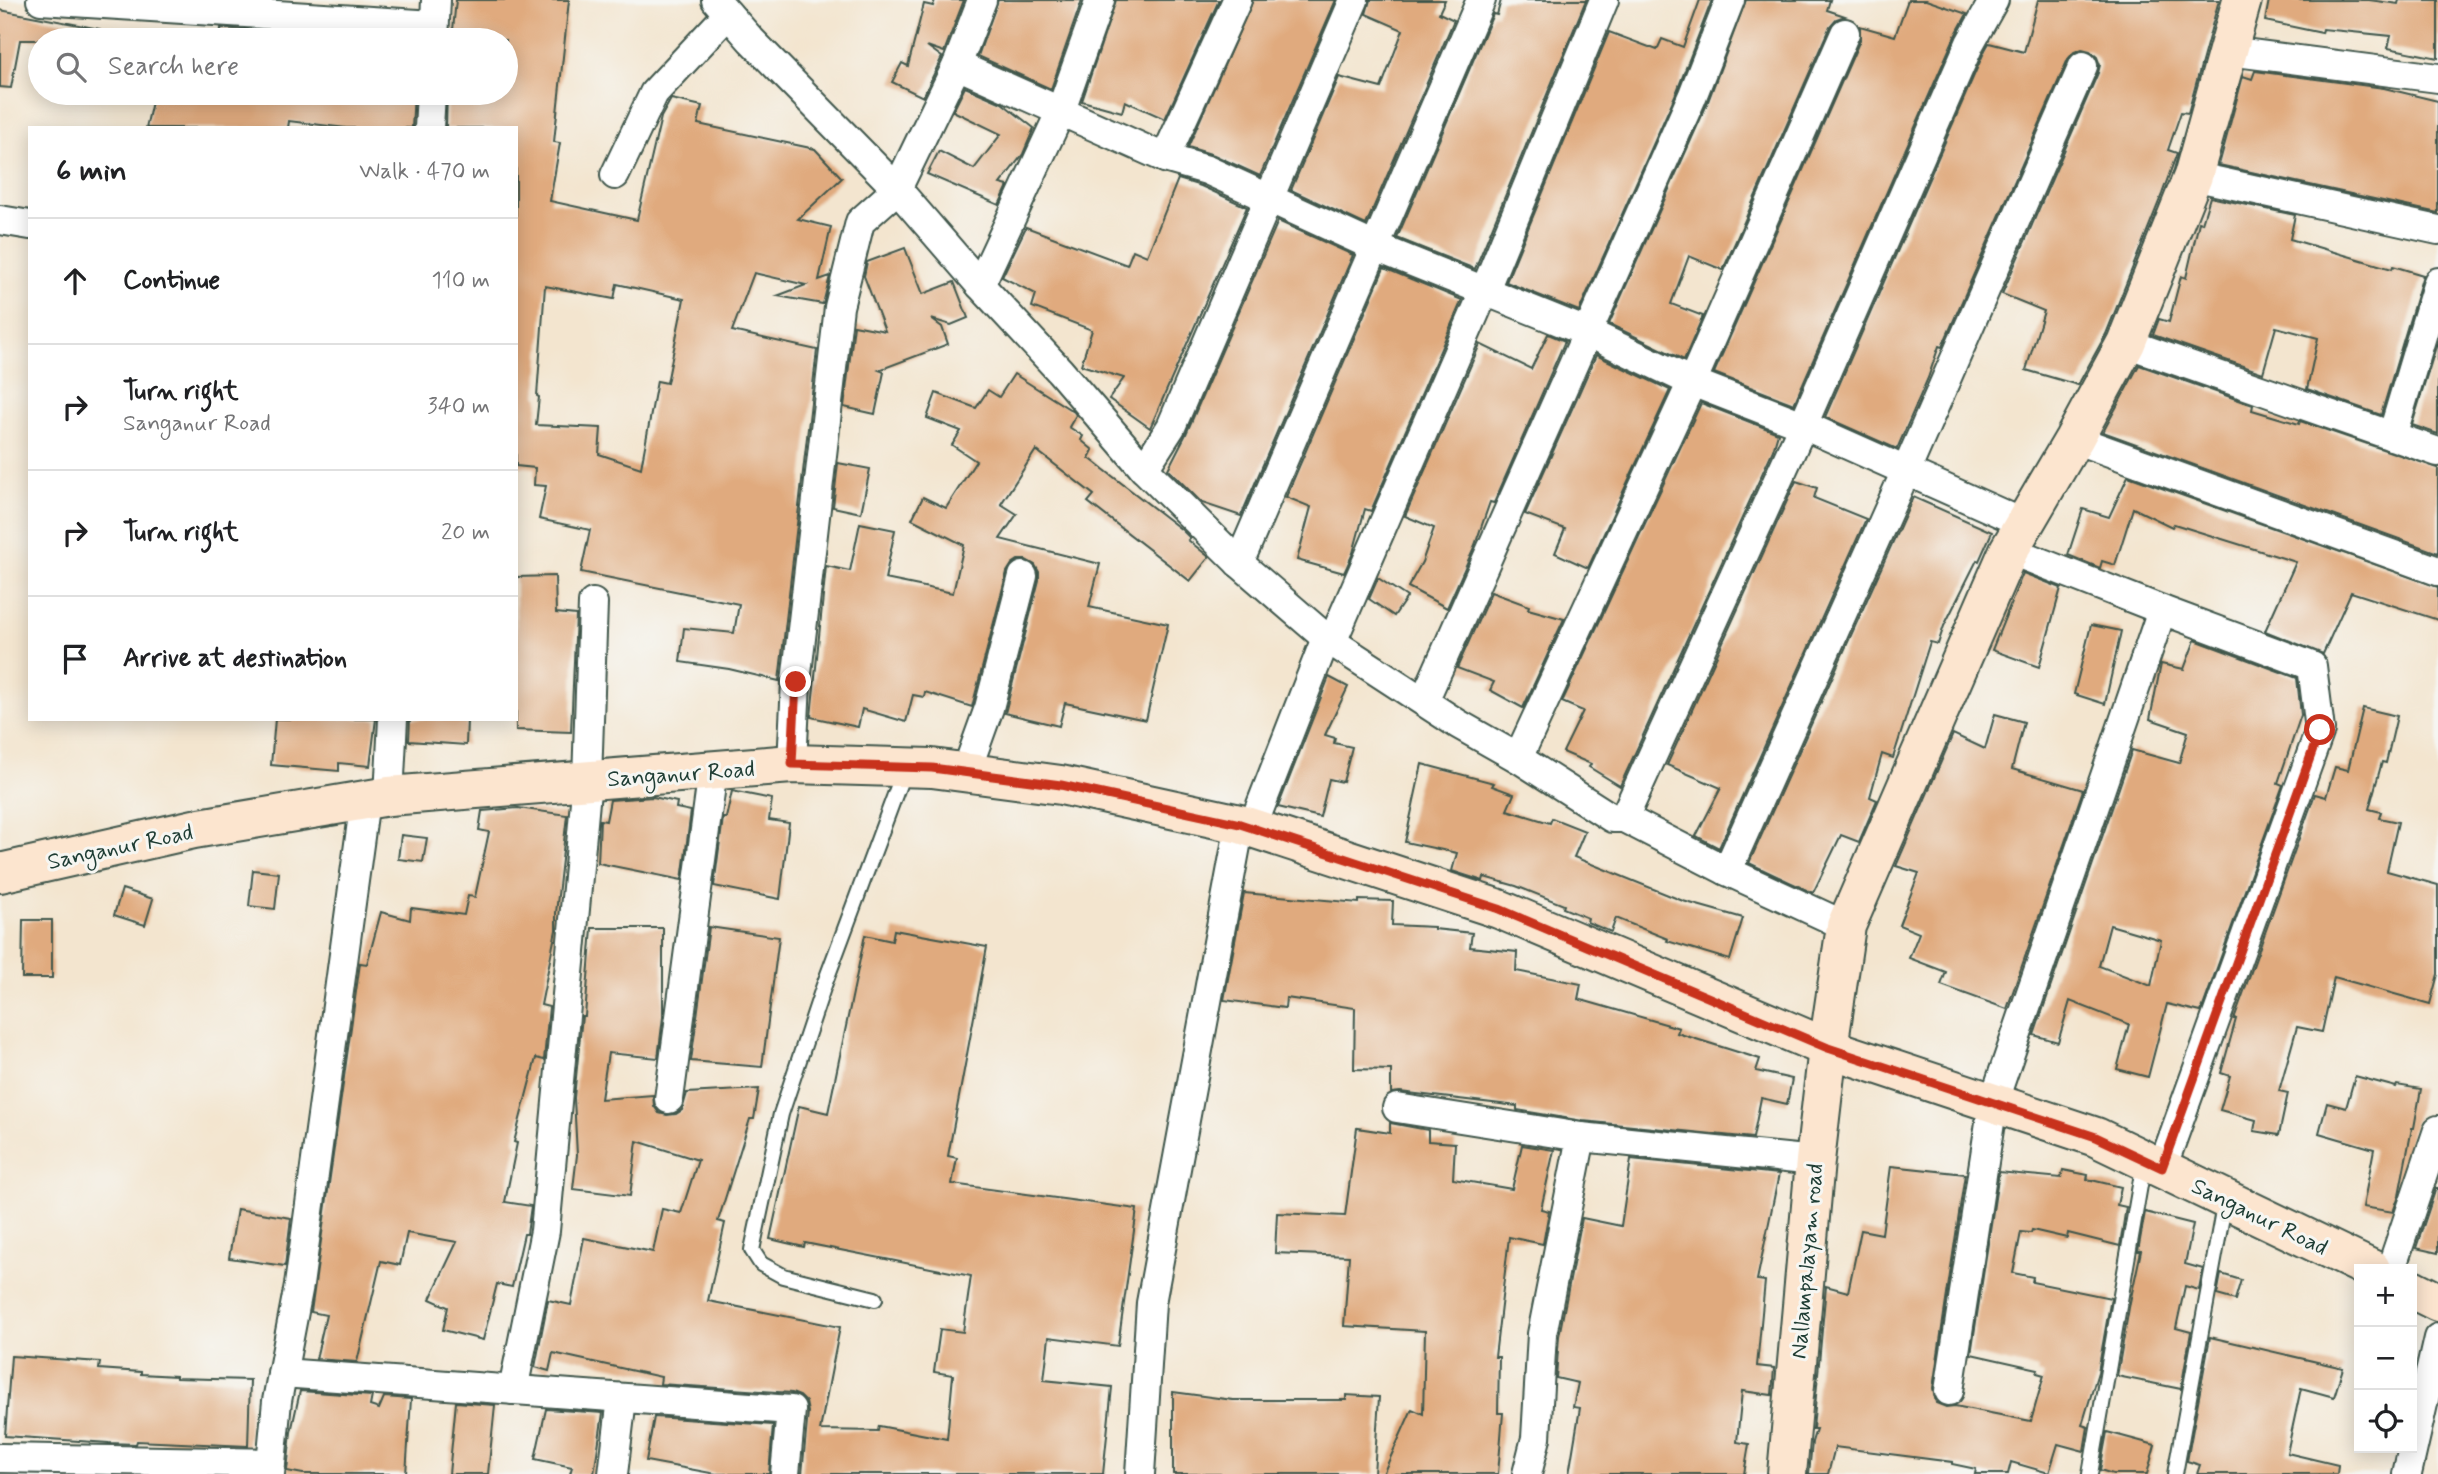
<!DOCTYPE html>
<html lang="en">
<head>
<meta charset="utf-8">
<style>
	body { margin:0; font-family:Mynerve,sans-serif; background:#f2f2f2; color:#202124 }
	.controls { position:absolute; right:21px; bottom:21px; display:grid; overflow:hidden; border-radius:0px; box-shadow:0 4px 18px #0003 }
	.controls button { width:63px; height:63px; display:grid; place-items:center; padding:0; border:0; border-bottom:2px solid #e0e0e0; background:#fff; color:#202124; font:35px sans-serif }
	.stop { position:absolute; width:21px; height:21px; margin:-16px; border:5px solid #c8321e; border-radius:50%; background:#fff }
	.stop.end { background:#c8321e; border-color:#fff; box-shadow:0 2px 7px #0008 }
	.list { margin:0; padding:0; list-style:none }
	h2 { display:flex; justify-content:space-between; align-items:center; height:91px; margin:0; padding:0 28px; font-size:30px }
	h2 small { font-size:23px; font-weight:400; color:#757577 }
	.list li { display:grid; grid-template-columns:46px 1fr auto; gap:21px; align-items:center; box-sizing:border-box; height:126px; padding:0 28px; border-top:2px solid #e0e0e0 }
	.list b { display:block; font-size:26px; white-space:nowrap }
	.list p { margin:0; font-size:23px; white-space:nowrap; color:#757577 }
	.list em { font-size:23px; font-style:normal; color:#757577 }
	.icon { flex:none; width:38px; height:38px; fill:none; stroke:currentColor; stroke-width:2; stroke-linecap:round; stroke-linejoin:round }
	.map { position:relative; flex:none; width:2438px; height:1474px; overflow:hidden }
	.search { position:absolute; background:#fff; box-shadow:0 4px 18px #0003; left:28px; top:28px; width:490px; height:77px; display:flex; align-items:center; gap:18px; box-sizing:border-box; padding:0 24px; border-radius:38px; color:#757577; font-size:26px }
	.panel { position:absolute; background:#fff; box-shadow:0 4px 18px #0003; left:28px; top:126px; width:490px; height:595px; border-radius:0px }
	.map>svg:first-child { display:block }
	.building { fill:#e0aa7e; fill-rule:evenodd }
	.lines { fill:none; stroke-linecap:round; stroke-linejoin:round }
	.lane-casing { stroke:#3f564b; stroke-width:18 }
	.street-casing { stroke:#3f564b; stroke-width:32 }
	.secondary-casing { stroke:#3f564b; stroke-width:42 }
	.lane { stroke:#fff; stroke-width:14 }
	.street { stroke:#fff; stroke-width:28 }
	.secondary { stroke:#fce5cf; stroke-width:38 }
	.route { stroke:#c8321e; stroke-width:9 }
	.labels { text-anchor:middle; stroke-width:6; stroke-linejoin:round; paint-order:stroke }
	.street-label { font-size:23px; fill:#1f3d34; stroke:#f6f6f2 }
</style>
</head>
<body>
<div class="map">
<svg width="2438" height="1474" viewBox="0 0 2438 1474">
	<rect width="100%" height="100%" fill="#f6f6f2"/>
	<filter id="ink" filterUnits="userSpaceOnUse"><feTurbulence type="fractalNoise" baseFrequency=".0143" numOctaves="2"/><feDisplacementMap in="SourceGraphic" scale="14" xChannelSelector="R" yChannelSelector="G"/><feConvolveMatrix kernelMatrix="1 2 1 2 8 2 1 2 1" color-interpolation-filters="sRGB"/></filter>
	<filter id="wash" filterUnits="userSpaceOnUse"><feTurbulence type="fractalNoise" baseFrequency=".00686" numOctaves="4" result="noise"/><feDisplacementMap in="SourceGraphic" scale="28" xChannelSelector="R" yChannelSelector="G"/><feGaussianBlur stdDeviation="1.57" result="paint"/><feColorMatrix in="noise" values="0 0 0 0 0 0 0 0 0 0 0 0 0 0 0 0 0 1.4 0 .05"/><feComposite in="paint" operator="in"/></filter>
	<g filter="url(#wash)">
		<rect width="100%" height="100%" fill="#f3e5cf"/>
		<g id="blocks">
			<g class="building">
				<path d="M456 0H569L554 142 560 143 550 201 637 220 661 117 671 99 702 106 698 124 815 149 842 178 798 219 831 227 819 280 830 276 823 304 777 296 806 285 754 273 732 331 817 350 779 681 729 669 680 662 684 628 734 633 739 604 581 572 590 530 539 519 546 486 534 485 535 468 516 466V128H446L447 93H506V40H452ZM617 284 684 299 667 383 657 381 641 468 599 454 601 428 536 425 539 397 537 396 545 286 614 299Z"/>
				<path d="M935 0H964L944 52 927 46 942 57 923 97 892 82 902 63 908 66 924 4 933 6Z"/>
				<path d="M998 0H1082L1051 89 978 56Z"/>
				<path d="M1116 0H1219L1165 119 1125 101 1122 112 1082 101Z"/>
				<path d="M1253 0H1336L1260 176 1214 155 1188 147Z"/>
				<path d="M1370 0H1445L1439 13 1454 20 1366 225 1291 190 1339 77 1381 88 1403 30 1366 14Z"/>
				<path d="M1501 0H1586L1475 269 1397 238 1493 14 1497 15Z"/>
				<path d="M1700 0H1712L1677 91 1579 311 1506 282 1609 32 1657 50 1662 39 1683 47Z"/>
				<path d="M1746 0H1830L1827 10 1845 16 1836 19 1830 26 1723 270 1689 256 1671 304 1703 316 1684 360 1609 324 1707 104Z"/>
				<path d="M1908 0H1926L1967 14 1955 36 1794 404 1714 373 1860 40V26L1895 36Z"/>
				<path d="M2038 0H2219L2188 113 2181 112 2168 150 2177 153 2162 194 2106 334 2078 385 2026 370 2044 311 2002 294 2098 73 2100 65 2097 57 2090 51 2082 49 2074 52 2068 59 1942 347 1939 346 1928 378 1897 449 1825 417 1985 50 1989 43 2024 52Z"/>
				<path d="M2269 0H2369L2398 4 2399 0H2438V58L2388 48 2391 36 2323 29 2322 33 2265 21Z"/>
				<path d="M0 10 100 29 99 40H20L11 88 0 87Z"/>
				<path d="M221 28 248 30 247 40H220Z"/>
				<path d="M2255 71 2384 88 2438 101V213L2219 165 2243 76 2252 79Z"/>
				<path d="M965 87 1002 103 1034 128 1023 154 1000 184 1008 186 999 205 927 174 939 151 974 169 1001 134 953 111Z"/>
				<path d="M154 93H414L412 128H346L289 121 288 128H146Z"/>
				<path d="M1178 179 1201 186 1247 207 1150 428 1109 399 1124 378 1081 365 1092 330 1032 307 1036 294 1002 277 1026 227 1127 265 1133 250 1147 256Z"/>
				<path d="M2210 197 2295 215 2290 239 2392 269 2393 266 2423 275 2381 415 2307 389 2318 338 2276 327 2263 373 2153 335 2159 319 2169 322 2181 276 2186 278 2199 222 2202 223Z"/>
				<path d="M1278 221 1353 255 1241 516 1202 503 1168 469 1186 434Z"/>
				<path d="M905 248 923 294 954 282 968 318 951 325 931 319 942 327 948 344 879 370 884 372 875 414 844 407 854 325 885 331 864 276 867 262Z"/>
				<path d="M1384 268 1462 300 1371 511 1365 509 1353 553 1344 573 1297 560 1311 507 1286 497Z"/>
				<path d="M1548 334 1565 341 1494 503 1490 502 1475 545 1447 608 1408 587 1422 562 1434 528 1405 516 1480 344 1531 369Z"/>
				<path d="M2438 340V434L2412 425Z"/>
				<path d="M1596 355 1670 390 1588 568 1555 553 1565 529 1525 514Z"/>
				<path d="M2139 365 2253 405 2252 410 2299 424 2300 421 2438 468V553L2103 432Z"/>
				<path d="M1014 374 1074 412 1076 415 1069 427 1083 436 1081 440 1093 450 1089 458 1182 530 1190 538 1188 540 1209 557 1190 581 1088 502 1094 495 1036 450 1001 504 1017 514 1000 539 1100 564 1089 607 1168 624 1146 720 1065 703 1059 726 1005 713 1039 580V572L1035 565 1026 560H1018L1012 564 1007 572 972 707 925 692 924 697 913 695 906 722 862 709 858 727 811 717 826 566 850 571 860 523 895 530 885 579 953 593 964 545 912 519 923 497 946 508 976 461 952 445 961 431 927 418 936 393 976 408 988 390 999 397Z"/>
				<path d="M1701 403 1778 433 1773 450 1620 786 1589 767 1591 764 1563 752 1583 711 1562 702Z"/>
				<path d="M838 463 870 469 861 513 833 507Z"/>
				<path d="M2128 476 2438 587V620L2351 592 2323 654 2265 631 2296 562 2174 524 2172 527 2133 508 2115 565 2102 561 2100 568 2068 555 2083 509 2109 517Z"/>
				<path d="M1796 481 1817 488 1814 498 1866 519 1719 848 1696 836 1721 788 1667 765Z"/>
				<path d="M1913 497 1992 532 1979 561 1977 560 1944 626 1938 644 1930 642 1893 758 1882 754 1870 797 1877 800 1859 842 1841 835 1813 893 1749 863Z"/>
				<path d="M2023 573 2061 588 2039 667 1992 650Z"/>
				<path d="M555 576 556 613 576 615 571 732 516 730V577Z"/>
				<path d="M1378 578 1407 597 1394 616 1369 599Z"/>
				<path d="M1491 592 1529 606 1528 609 1564 619 1523 708 1490 690 1494 682 1457 668Z"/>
				<path d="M2091 625 2121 631 2105 704 2074 694Z"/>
				<path d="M2195 640 2297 678 2301 715 2278 783 2283 785 2201 1012 2167 1004 2148 1077 2117 1069 2129 1024 2070 1001 2058 1042 2034 1035 2132 750 2179 763 2188 732 2150 719 2161 664 2184 669ZM2110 925 2161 940 2151 986 2099 966Z"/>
				<path d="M1329 677 1348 687 1325 735 1335 738 1334 743 1352 747 1343 782 1329 779 1320 817 1278 807Z"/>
				<path d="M2363 708 2397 716 2386 763 2382 762 2369 809 2381 812 2379 818 2398 822 2387 871 2438 885V974L2430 1004 2334 977 2322 1032 2297 1027 2279 1091 2288 1093 2279 1135 2254 1131 2256 1120 2220 1110 2230 1076 2221 1073 2236 1019H2234L2315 794 2326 797 2335 767 2348 770Z"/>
				<path d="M1995 714 2024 722 2012 769 2083 790 2007 1009 1941 985 1946 972 1909 958 1919 933 1899 925 1919 873 1896 866 1953 734 1985 749Z"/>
				<path d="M275 719H376L370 766 339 763V771L271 765Z"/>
				<path d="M410 719H467L466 745 409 741Z"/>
				<path d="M1422 764 1494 783 1492 786 1514 794 1507 810 1550 823 1552 818 1585 831 1574 857 1683 901 1743 918 1730 960 1667 941 1668 939 1616 918 1611 932 1587 922 1588 918 1563 908 1564 905 1516 886 1484 877 1483 881 1452 871 1457 853 1405 842Z"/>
				<path d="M732 791 772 799 769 820 789 823 780 899 714 886 723 818H726Z"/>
				<path d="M653 797 677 802 676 808 691 811 682 880 598 863 600 820 606 821 610 800Z"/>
				<path d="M518 808 567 815 556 913V930L541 1005 549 1007 544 1060 536 1058 514 1142 517 1143 505 1202 531 1206 527 1234H524L512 1287 497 1284 483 1340 443 1330 448 1307 430 1299 457 1242 407 1233 400 1265 381 1261 357 1362 316 1359 326 1315 311 1312 360 963 367 964 381 912 410 920 411 908 464 915 468 896 475 897 489 832 479 830 482 811Z"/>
				<path d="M401 835 427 838 423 862 398 859Z"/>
				<path d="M253 870 279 873 275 909 249 906Z"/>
				<path d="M122 889 153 899 145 925 114 915Z"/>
				<path d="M1244 893 1359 903V900L1393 901 1392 925 1434 927V929L1472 933 1470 947 1517 952 1516 971 1581 984 1578 999 1679 1028 1677 1033 1760 1059 1756 1071 1792 1079 1787 1104 1761 1098 1753 1138 1583 1121 1517 1110V1106L1400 1092 1391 1093V1070L1354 1069 1355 1008 1286 998 1285 1008 1224 1000Z"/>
				<path d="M23 920H52V978H22Z"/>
				<path d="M709 927 779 937 762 1067 691 1061Z"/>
				<path d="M592 928H663V1017L658 1058 608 1053 601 1099 653 1095 654 1106 659 1113 667 1115 676 1114 682 1110 687 1093 759 1089 754 1119H750L718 1221 725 1223 708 1301 840 1327 820 1430 878 1431 879 1426 947 1439 953 1375 934 1372 940 1329 963 1332 971 1276 805 1243 804 1247 770 1239 799 1106 828 1113 865 935 892 941 894 930 987 947 948 1156 957 1158 952 1184 1137 1209 1118 1346 1049 1337 1044 1380 1112 1387 1103 1474H802L808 1412 806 1402 800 1396 792 1393 660 1384 661 1377 553 1353 549 1371 535 1367 548 1300 571 1305 584 1238 653 1252 662 1209 681 1213 698 1160 637 1141 630 1196 573 1189 577 1155 574 1098 582 1016H585Z"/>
				<path d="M2355 1076 2396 1087 2397 1085 2421 1089 2414 1128H2412L2399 1195 2393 1212 2363 1207 2374 1149 2319 1133 2327 1103 2346 1108Z"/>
				<path d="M1390 1123 1428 1130V1141L1455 1143 1453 1179 1512 1189 1522 1145 1554 1150 1541 1209 1549 1211 1543 1244 1509 1237 1495 1357H1499L1498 1413H1503L1498 1474H1383L1412 1409 1423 1414 1425 1331 1344 1326 1349 1256 1275 1253 1277 1213 1345 1216 1357 1128 1390 1133Z"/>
				<path d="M1631 1159 1779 1174 1757 1280 1765 1281 1757 1366 1774 1368 1772 1395 1742 1391 1737 1442 1749 1444 1744 1474H1569L1580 1408 1573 1407 1578 1383 1556 1378 1559 1336 1582 1218 1621 1226Z"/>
				<path d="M1891 1166 1965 1174 1933 1388 1936 1403 1946 1407 1955 1406 2031 1421 2044 1375 2037 1373 2038 1369 1971 1354 1999 1172 2061 1178 2063 1170 2088 1175 2087 1179 2121 1187 2117 1205 2126 1207 2120 1246 2068 1233 2067 1238 2032 1230 2031 1233 2021 1232 2013 1273 2033 1277 2032 1282 2111 1298 2098 1372 2082 1425 2088 1427 2084 1451 2058 1444 2049 1473 2011 1462 2008 1474H1975L1976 1469 1952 1464V1462L1835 1447 1828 1474H1809L1812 1442 1816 1429H1813L1826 1286 1848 1292 1861 1230 1882 1234Z"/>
				<path d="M2436 1188H2438V1253L2416 1248Z"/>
				<path d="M237 1209 291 1218 285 1266 229 1258Z"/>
				<path d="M2145 1212 2193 1224 2185 1264 2203 1269 2199 1290 2185 1286 2176 1328 2191 1332 2181 1389 2117 1376 2130 1302 2141 1251H2138Z"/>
				<path d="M2221 1274 2241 1280 2235 1300 2217 1295Z"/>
				<path d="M2210 1337 2343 1368 2334 1397 2301 1388 2287 1453 2338 1465 2337 1474H2197L2200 1465 2187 1461Z"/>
				<path d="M11 1356 100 1362 99 1369 141 1372V1374L176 1376V1378L250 1380 248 1446 137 1441 136 1444 109 1443 5 1436Z"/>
				<path d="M300 1391 372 1396 370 1406 379 1409 384 1397 411 1399 406 1474H303L287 1471 291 1432Z"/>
				<path d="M1173 1392 1233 1400H1346V1395L1379 1397 1374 1474H1173Z"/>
				<path d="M456 1402 495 1405 488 1474H449Z"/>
				<path d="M546 1409 603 1413 594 1474H570L572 1467 535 1459Z"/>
				<path d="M654 1417 773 1425 769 1474H716L646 1461Z"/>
				<path d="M2107 1432 2155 1445 2147 1474H2113L2100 1470Z"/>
			</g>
		</g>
	</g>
	<g filter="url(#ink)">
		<use href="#blocks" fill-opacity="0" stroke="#3f564b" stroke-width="2"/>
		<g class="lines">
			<defs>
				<g id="lane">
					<path d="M875 1299 783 1276 761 1264 752 1250 781 1114 823 988 905 768"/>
					<path d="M2090 1474 2144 1162"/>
					<path d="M2175 1474 2225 1200"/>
				</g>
				<g id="street">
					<path d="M41 0 434 25"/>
					<path d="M716 0 751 40 897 189 980 285 1060 371 1144 469 1239 563 1326 638 1458 724 1518 758 1612 818H1624L1727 871 1846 926"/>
					<path d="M434 40 436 0"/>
					<path d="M2228 51 2438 78"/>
					<path d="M957 65 982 0"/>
					<path d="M429 128 431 93"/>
					<path d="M1165 158 1237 0"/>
					<path d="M615 175 654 93 728 14"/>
					<path d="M2193 176 2438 230"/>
					<path d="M0 220 30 225"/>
					<path d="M980 285 1060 113 1100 0"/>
					<path d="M2126 343 2438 452"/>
					<path d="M2392 436 2438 282"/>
					<path d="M2074 439 2438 571"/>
					<path d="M1144 469 1171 427 1354 0"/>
					<path d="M1239 563 1481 0"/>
					<path d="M1332 642 1484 292 1604 0"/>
					<path d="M1424 701 1692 97 1730 0"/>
					<path d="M1518 758 1692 382 1845 33"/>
					<path d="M792 764 796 682 839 307 860 222 897 189 957 65 1165 158 1207 170 1373 246 1589 333 1692 382 1803 425 2025 524"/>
					<path d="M966 772 989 708 1023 576"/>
					<path d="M389 796 393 719"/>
					<path d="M1624 818 1803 425 1970 43 1994 0"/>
					<path d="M1252 828 1326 638"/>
					<path d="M1727 871 1906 471 2083 66"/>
					<path d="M669 1099 713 770"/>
					<path d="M1397 1108 1581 1137 1815 1161"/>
					<path d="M2162 1168 2320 730 2312 666 2162 610"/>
					<path d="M2391 1269 2438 1130"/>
					<path d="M282 1373 791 1410 785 1474"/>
					<path d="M513 1390 545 1231 587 780 593 603"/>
					<path d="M1949 1391 1993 1103 2162 610 2009 550"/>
					<path d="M0 1458 271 1463"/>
					<path d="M270 1474 277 1401 299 1285 365 800"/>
					<path d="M613 1474 622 1398"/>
					<path d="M1140 1474 1151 1303 1240 824"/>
					<path d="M1527 1474 1536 1438 1542 1334 1581 1137"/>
					<path d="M2407 1474 2438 1338"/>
				</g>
				<g id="secondary">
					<path d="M0 873 194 829 389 796 792 764 932 768 1061 785 1240 824 1499 909 1828 1048 2096 1137 2371 1269"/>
					<path d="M2412 1289 2438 1302"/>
					<path d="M1787 1474 1815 1161 1828 1048 1846 926 2009 550 2074 439 2126 343 2193 176 2242 0"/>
				</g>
			</defs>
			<use href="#lane" class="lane-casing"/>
			<use href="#street" class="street-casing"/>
			<use href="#secondary" class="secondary-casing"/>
			<use href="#lane" class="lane"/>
			<use href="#street" class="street"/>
			<use href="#secondary" class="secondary"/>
		</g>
	</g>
	<g class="lines" filter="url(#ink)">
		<path class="route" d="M796 682 792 764 932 768 1061 785 1240 824 1499 909 1828 1048 2096 1137 2162 1168 2320 730"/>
	</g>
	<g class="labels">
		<g class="street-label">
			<text transform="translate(681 773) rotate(-4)" y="8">Sanganur Road</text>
			<text transform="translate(120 846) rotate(-12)" y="8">Sanganur Road</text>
			<text transform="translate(2260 1216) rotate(26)" y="8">Sanganur Road</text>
			<text transform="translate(1806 1261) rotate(-85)" y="8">Nallampalayam road</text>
		</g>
	</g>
</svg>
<div class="controls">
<button>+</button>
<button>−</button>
<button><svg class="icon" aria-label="locate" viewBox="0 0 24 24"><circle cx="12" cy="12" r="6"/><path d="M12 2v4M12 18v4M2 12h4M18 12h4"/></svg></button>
</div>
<div class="stop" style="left:2320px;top:730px"></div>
<div class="stop end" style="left:796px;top:682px"></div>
<div class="search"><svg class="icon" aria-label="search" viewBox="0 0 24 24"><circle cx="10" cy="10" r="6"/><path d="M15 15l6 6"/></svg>Search here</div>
<section class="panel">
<h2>6 min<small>Walk · 470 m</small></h2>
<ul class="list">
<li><svg class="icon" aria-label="ahead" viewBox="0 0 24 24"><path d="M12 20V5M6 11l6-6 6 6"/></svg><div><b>Continue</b></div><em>110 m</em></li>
<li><svg class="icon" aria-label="right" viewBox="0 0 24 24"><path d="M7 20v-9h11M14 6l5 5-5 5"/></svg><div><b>Turn right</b><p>Sanganur Road</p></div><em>340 m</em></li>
<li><svg class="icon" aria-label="right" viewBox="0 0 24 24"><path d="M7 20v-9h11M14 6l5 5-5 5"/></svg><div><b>Turn right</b></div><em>20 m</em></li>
<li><svg class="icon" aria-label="arrive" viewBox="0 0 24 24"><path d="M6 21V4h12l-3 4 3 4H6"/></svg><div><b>Arrive at destination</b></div></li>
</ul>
</section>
</div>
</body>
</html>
